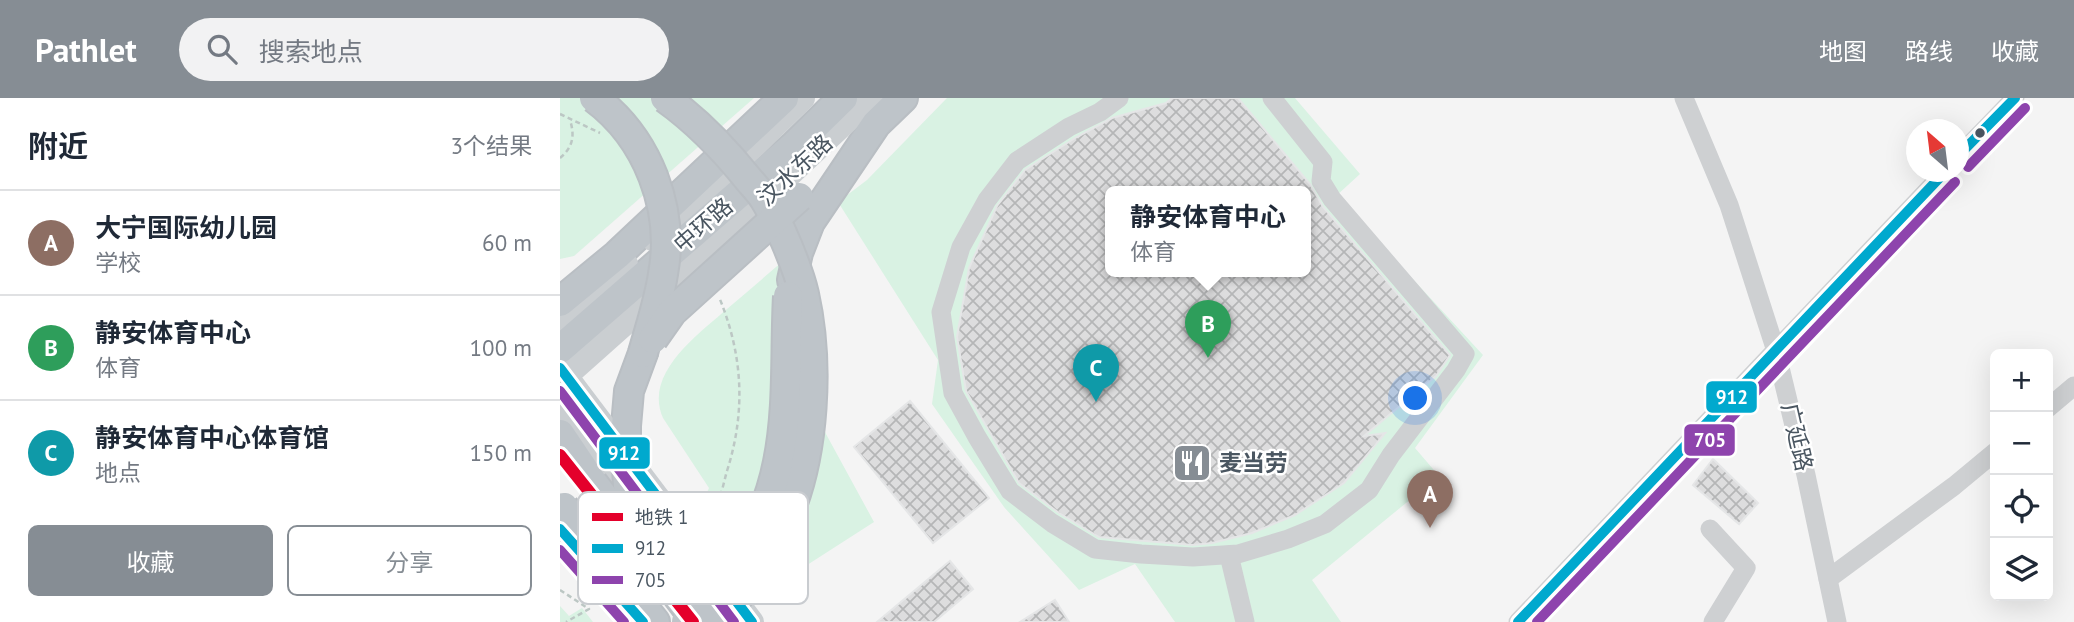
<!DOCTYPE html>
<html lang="zh">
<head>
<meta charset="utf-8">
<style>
	body { margin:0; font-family:"PT Sans","Noto Sans SC",sans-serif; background:#f2f2f3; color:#1f2937 }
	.controls { position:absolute; right:21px; bottom:21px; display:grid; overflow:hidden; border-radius:10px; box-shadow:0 7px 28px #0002 }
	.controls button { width:63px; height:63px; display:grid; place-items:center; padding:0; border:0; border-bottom:2px solid #e0e1e3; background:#fff; color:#1f2937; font:35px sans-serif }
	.compass { position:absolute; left:1346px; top:21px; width:63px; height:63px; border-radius:50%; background:#fff; box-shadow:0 7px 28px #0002; rotate:332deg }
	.you { position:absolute; left:856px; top:301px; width:24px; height:24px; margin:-18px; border:5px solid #fff; border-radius:50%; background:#1a73e8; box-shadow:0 0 0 10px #1a73e833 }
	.badge { display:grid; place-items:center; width:46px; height:46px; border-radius:50%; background:#868d94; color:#fff; font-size:23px; font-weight:700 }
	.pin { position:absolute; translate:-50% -58px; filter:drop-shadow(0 2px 4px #0008) }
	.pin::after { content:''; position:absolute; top:37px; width:24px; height:21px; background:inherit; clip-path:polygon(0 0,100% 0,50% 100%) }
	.popup { position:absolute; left:545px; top:88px; width:206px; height:91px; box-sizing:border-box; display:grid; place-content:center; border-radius:10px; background:#fff; filter:drop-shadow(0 2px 5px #0005); font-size:23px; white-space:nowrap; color:#747a83 }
	.popup b { font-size:26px; color:#1f2937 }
	.popup::after { content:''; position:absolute; left:50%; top:100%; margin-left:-14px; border:14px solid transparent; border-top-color:#fff }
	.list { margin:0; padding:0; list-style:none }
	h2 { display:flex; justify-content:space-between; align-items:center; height:91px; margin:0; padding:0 28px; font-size:30px }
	h2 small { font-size:23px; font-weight:400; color:#747a83 }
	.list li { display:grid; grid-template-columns:46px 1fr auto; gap:21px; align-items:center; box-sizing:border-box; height:105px; padding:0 28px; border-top:2px solid #e0e1e3 }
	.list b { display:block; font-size:26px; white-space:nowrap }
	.list p { margin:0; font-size:23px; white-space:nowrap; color:#747a83 }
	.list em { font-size:23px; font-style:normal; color:#747a83 }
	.actions { display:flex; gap:14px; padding:21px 28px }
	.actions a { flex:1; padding:16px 0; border:2px solid #868d94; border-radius:10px; text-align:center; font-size:24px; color:#868d94 }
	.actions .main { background:#868d94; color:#fff }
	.icon { flex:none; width:38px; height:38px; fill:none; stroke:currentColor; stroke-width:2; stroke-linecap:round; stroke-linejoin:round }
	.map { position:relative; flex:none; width:1514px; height:524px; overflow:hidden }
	header { display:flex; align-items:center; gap:42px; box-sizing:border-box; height:98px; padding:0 35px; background:#868d94; color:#fff }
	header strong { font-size:33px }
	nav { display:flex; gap:38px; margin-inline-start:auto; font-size:24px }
	.search { width:490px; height:63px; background:#f2f2f3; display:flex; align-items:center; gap:18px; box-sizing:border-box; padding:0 24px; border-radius:38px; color:#747a83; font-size:26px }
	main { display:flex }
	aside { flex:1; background:#fff }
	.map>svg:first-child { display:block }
	.park { fill:#d9f2e3; fill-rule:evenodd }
	.building { fill:url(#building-cross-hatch); stroke:#e5e6e7; stroke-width:2; fill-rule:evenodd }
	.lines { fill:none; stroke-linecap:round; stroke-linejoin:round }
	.highway-casing { stroke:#b9bec3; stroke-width:32 }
	.path { stroke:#bcc7c4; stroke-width:2.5; stroke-dasharray:5 3.5; stroke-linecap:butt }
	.minor { stroke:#ced0d2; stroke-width:19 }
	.major { stroke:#caced1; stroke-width:24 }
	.highway { stroke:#bec4c9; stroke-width:28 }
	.highway-bridge-casing { stroke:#b9bec3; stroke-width:32; stroke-linecap:butt }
	.highway-bridge { stroke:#bec4c9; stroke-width:28 }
	.bus-1-casing { stroke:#fff; stroke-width:16 }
	.bus-2-casing { stroke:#fff; stroke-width:16 }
	.bus-1 { stroke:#00a9ce; stroke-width:10 }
	.bus-2 { stroke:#8e44ad; stroke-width:10 }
	.metro-1-casing { stroke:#fff; stroke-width:18 }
	.metro-1 { stroke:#e4002b; stroke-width:12 }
	.bus-dot { fill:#4a5661; stroke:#fff; stroke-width:2.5 }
	.labels { text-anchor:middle; stroke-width:5; stroke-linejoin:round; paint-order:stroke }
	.street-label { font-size:23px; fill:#4a5661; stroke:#fff }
	.poi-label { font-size:23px; font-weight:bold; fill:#4a5661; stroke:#fff; text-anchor:start }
	.key { fill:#fff; stroke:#c9ccd0; stroke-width:2 }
	.key-label { font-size:19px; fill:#4a5661 }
	.line-badge { stroke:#fff; stroke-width:2.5 }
	.badge-label { font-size:19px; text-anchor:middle; font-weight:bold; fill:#fff }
</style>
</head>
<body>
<header>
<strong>Pathlet</strong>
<div class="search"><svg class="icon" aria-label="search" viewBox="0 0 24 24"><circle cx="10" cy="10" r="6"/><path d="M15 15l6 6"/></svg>搜索地点</div>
<nav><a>地图</a><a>路线</a><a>收藏</a></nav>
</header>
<main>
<aside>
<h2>附近<small>3个结果</small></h2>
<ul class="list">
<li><span class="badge" style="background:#8d6e63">A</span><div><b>大宁国际幼儿园</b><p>学校</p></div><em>60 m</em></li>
<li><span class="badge" style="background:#2e9e5b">B</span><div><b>静安体育中心</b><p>体育</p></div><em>100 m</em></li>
<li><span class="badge" style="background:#0f9aa8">C</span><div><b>静安体育中心体育馆</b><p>地点</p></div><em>150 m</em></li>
</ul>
<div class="actions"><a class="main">收藏</a><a>分享</a></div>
</aside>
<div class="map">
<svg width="1514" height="524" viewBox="0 0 1514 524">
	<defs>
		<pattern id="building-cross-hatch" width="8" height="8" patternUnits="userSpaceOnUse" patternTransform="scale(1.75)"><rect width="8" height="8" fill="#ddddde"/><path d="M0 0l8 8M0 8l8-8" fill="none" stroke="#b5b6b7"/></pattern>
	</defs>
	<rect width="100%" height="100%" fill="#f4f4f4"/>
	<g class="park">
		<path d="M0 0H194L14 158 0 161Z"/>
		<path d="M387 0H735L800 76 776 98 923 257 855 350 879 378 752 482 781 524H615L575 466 519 492 444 409 372 306 378 262 278 104 307 82ZM550 94H746V174H550Z"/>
		<path d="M229 158 248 299 266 336 314 424 199 498 138 414 149 390 103 320C83 275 139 236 167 211 188 193 208 176 229 158Z"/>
		<path d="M0 508 9 518 22 510 33 524H0Z"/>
	</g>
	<g class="building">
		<path d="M612 0H678L750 86 763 109 890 257 876 278 804 338 825 335 784 385 735 417 692 435 652 445 633 447 539 439 499 415 459 385 406 293 397 239 409 170 437 108 465 72 515 40 552 20 606 5ZM550 94H746V174H550Z"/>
		<path d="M350 303 429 400 373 445 294 349Z"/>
		<path d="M1153 361 1198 405 1179 426 1133 387Z"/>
		<path d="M390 463 413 491 374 524H317Z"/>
		<path d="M495 502 509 524H460Z"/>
	</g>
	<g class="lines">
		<defs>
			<g id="highway">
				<path d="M232 182 238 155 250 124 316 26 343 0"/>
				<path d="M0 204 57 157 224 0"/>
				<path d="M0 251 235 47 283 0"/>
				<path d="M0 336 33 385"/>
				<path d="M66 351V328L69 293 83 255"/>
				<path d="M46 402 137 524"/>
				<path d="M17 426 95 524"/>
			</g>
		</defs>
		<use href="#highway" class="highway-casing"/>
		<g class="path">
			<path d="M0 16 40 35"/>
			<path d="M0 60C13 49 15 38 10 22"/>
			<path d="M142 426C147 419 154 412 158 404 162 395 164 383 167 373 186 313 183 257 159 199"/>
			<path d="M0 492 29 511 6 524"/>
		</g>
		<g class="minor">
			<path d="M559 0 540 14 509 29 457 63 427 102 401 149 381 214 393 295 417 339 450 393 492 425 535 451 581 456 633 459 678 456 728 441 765 426 809 392 831 357 896 272 905 256 772 101 761 83 763 64 712 0"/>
			<path d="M1124 0 1169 107 1216 253 1246 377 1277 524"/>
			<path d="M1398 59 1455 0"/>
			<path d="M1488 310 1514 288"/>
			<path d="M1150 431 1186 470 1153 524"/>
			<path d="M669 457 685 524"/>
			<path d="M1268 481 1394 388 1435 354"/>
			<path d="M958 524 1385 74"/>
		</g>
		<g class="major">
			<path d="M93 141 151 90 243 0"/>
			<path d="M0 225 66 166"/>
			<path d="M0 270 192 524"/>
			<path d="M0 279 6 278 187 117 311 0"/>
			<path d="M0 309 74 407"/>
			<path d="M0 431 54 492"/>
			<path d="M107 449 159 518"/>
			<path d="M43 482 69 524"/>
		</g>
		<use href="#highway" class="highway"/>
		<defs>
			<g id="highway-bridge">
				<path d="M34 0C88 40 115 111 103 176 99 203 90 229 83 255"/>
				<path d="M105 0C136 22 165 52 189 82 194 88 201 95 205 102 219 125 238 170 244 196 259 263 255 358 226 422 209 459 185 492 159 524"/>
				<path d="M93 241 112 214 239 99"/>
				<path d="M66 351 68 388 80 425 113 473"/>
				<path d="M33 385 46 402"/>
				<path d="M4 409 17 426"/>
				<path d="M126 524C136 514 147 504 156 493 186 457 209 410 218 364 229 310 225 253 228 198"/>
			</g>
		</defs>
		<use href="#highway-bridge" class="highway-bridge-casing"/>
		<use href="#highway-bridge" class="highway-bridge"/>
		<defs>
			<g id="bus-1">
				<path d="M1398 58 1455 0"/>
				<path d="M0 270 192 524"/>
				<path d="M0 431 83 524"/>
				<path d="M958 524 1385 74"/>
			</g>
			<g id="bus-2">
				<path d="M1408 69 1465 10"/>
				<path d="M0 293 174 524"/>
				<path d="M0 452 64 524"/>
				<path d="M977 524 1395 84"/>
			</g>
		</defs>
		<use href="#bus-1" class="bus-1-casing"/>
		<use href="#bus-2" class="bus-2-casing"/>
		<use href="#bus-1" class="bus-1"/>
		<use href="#bus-2" class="bus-2"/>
		<defs>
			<path id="metro-1" d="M0 357 133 524"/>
		</defs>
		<use href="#metro-1" class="metro-1-casing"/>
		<use href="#metro-1" class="metro-1"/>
	</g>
	<defs>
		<symbol id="restaurant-square" viewBox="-11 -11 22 22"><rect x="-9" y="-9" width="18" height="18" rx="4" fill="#868d94" stroke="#fff"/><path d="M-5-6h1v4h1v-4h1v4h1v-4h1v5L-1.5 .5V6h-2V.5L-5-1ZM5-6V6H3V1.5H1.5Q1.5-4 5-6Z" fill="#fff"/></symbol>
	</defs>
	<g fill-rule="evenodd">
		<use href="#restaurant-square" x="610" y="343" width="44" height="44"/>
	</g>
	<circle class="bus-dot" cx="1420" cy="35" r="6"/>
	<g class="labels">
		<g class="street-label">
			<text transform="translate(235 72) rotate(-43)" y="8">汶水东路</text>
			<text transform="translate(143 127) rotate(-41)" y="8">中环路</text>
			<text transform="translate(1237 339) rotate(77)" y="8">广延路</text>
		</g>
		<g class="poi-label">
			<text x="659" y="373">麦当劳</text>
		</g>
	</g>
	<rect x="18" y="394" width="230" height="112" rx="10" class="key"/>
	<rect x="32" y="415" width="31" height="8" fill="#e4002b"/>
	<rect x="32" y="446" width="31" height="9" fill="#00a9ce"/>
	<rect x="32" y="478" width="31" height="8" fill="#8e44ad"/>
	<g class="key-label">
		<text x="75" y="426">地铁 1</text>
		<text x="75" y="457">912</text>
		<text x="75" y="489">705</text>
	</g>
	<g class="line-badge">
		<rect x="1145" y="282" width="53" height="34" rx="7" fill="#00a9ce"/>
		<rect x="1123" y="325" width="53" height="34" rx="7" fill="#8e44ad"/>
		<rect x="38" y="338" width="53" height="34" rx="7" fill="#00a9ce"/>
	</g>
	<g class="badge-label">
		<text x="1172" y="306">912</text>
		<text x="1150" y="349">705</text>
		<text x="64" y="362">912</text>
	</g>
</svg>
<div class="controls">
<button>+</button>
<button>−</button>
<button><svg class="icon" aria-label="locate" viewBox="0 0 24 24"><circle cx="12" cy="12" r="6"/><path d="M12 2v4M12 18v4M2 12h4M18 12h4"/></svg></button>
<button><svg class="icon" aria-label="layers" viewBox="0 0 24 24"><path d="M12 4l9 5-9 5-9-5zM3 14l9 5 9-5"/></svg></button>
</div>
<svg class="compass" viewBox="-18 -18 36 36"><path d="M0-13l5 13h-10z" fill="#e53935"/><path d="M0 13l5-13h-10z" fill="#747a83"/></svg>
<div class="you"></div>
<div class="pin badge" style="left:870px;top:430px;background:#8d6e63">A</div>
<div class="pin badge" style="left:648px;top:260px;background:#2e9e5b">B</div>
<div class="popup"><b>静安体育中心</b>体育</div>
<div class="pin badge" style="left:536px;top:304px;background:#0f9aa8">C</div>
</div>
</main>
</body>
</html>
